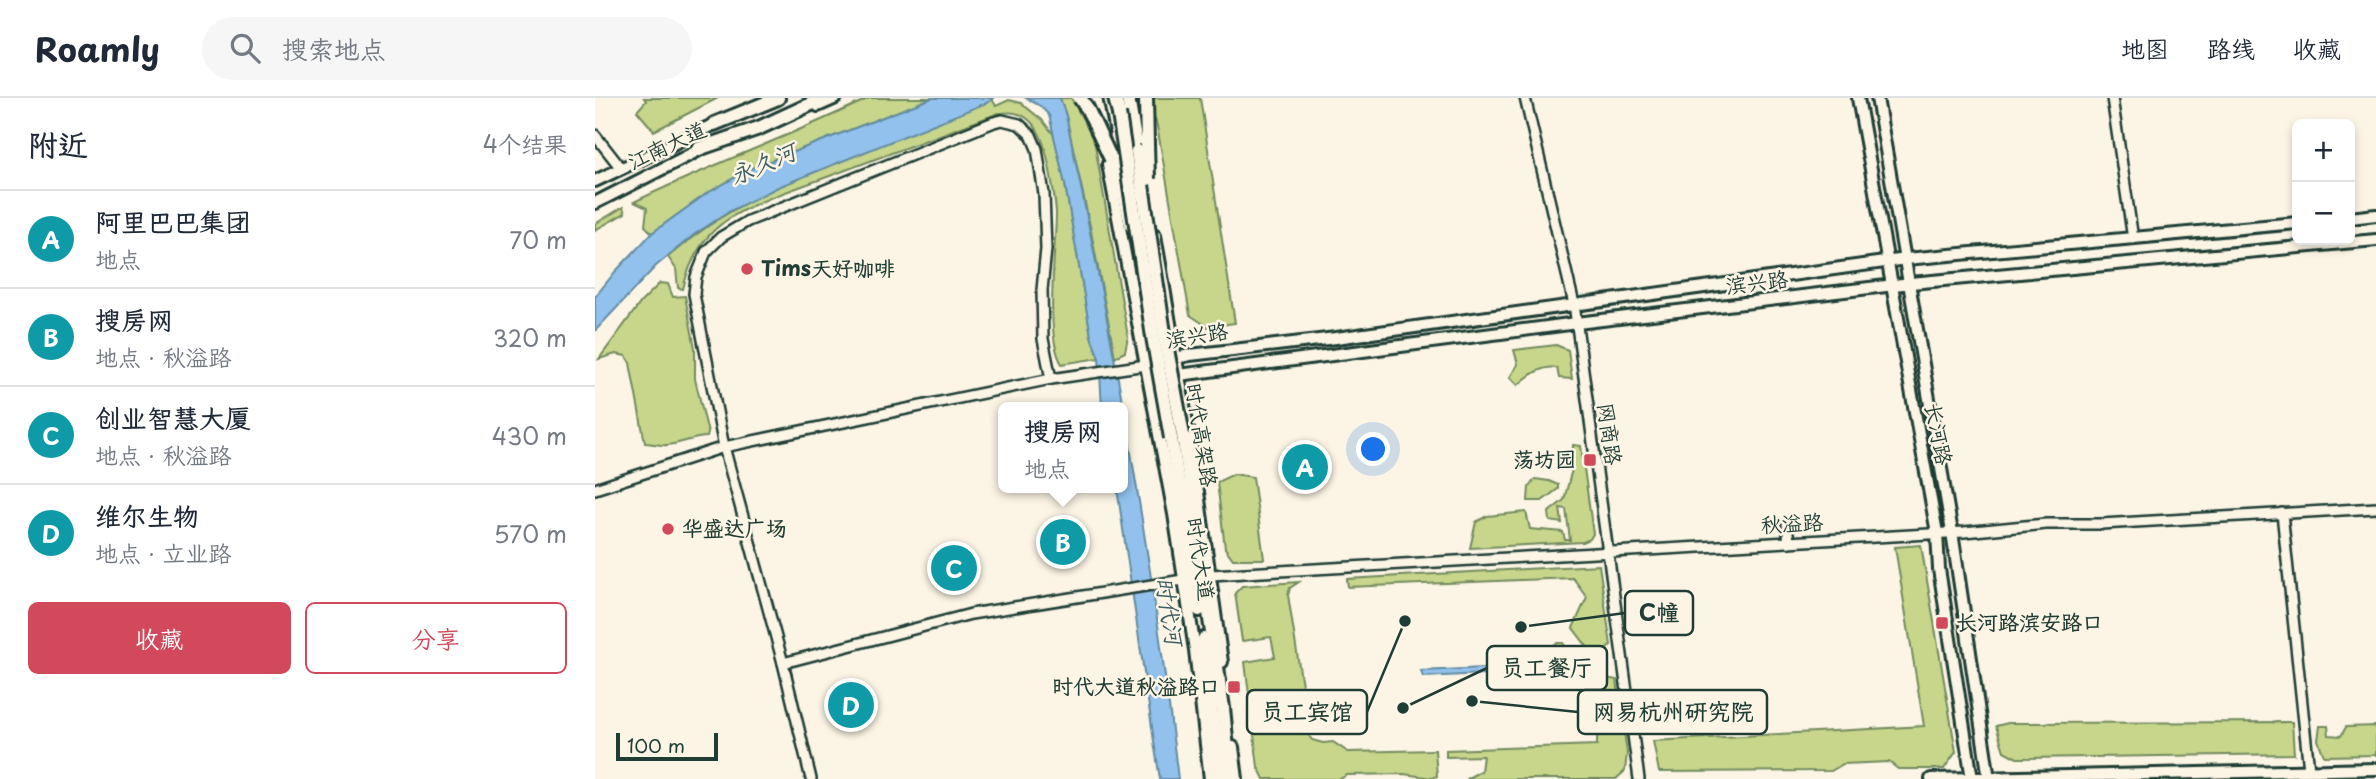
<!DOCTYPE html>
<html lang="zh">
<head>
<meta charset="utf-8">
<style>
	body { margin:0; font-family:"Playpen Sans","LXGW WenKai TC",sans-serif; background:#f6f6f7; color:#1f2937 }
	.controls { position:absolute; right:21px; top:21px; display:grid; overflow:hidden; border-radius:10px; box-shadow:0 4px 10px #0003 }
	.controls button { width:63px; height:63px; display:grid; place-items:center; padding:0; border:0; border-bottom:2px solid #e0e1e3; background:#fff; color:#1f2937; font:35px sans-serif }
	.scale { position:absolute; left:21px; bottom:18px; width:102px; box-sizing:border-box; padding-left:7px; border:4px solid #1f3d34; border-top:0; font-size:19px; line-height:24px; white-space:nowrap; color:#1f3d34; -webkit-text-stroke:5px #fcf5e5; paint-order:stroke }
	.you { position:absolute; left:779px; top:352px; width:24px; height:24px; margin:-18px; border:5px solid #fff; border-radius:50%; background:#1a73e8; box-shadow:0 0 0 10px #1a73e833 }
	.badge { display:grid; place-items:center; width:46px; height:46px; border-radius:50%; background:#d1495b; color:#fff; font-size:23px; font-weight:700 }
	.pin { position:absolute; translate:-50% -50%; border:4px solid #fff; box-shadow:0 2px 7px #0006 }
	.popup { position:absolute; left:403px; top:304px; width:130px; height:91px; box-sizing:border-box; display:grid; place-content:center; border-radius:10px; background:#fff; filter:drop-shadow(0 2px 5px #0005); font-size:23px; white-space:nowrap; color:#747a83 }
	.popup b { font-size:26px; color:#1f2937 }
	.popup::after { content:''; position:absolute; left:50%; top:100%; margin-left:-14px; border:14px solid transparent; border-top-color:#fff }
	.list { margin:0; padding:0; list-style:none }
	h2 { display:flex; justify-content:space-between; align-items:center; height:91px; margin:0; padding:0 28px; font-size:30px }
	h2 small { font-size:23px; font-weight:400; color:#747a83 }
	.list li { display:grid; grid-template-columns:46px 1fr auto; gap:21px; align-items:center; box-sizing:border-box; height:98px; padding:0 28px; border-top:2px solid #e0e1e3 }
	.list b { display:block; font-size:26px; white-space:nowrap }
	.list p { margin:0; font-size:23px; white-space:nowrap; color:#747a83 }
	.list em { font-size:23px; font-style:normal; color:#747a83 }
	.actions { display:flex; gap:14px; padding:21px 28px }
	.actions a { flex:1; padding:16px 0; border:2px solid #d1495b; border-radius:10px; text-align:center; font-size:24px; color:#d1495b }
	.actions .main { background:#d1495b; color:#fff }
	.icon { flex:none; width:38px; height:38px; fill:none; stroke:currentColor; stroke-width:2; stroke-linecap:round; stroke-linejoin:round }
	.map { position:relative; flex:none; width:1781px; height:681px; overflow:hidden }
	header { display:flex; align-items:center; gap:42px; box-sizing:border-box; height:98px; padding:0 35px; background:#fff; border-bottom:2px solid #e0e1e3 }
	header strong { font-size:33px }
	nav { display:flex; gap:38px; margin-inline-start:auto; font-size:24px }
	.search { width:490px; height:63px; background:#f6f6f7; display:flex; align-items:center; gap:18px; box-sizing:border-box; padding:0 24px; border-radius:38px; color:#747a83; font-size:26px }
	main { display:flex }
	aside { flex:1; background:#fff }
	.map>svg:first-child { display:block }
	.green { fill:#c7d68a; stroke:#738a5f; stroke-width:2 }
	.water { fill:#91c1ec; stroke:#638ca2; stroke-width:2 }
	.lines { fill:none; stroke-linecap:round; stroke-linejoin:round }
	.minor-casing { stroke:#1f3d34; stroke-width:14 }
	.major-casing { stroke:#1f3d34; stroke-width:16 }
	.highway-casing { stroke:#1f3d34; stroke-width:18 }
	.minor { stroke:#fcf5e5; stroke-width:9 }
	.major { stroke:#fcf5e5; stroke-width:10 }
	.highway { stroke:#fcf5e5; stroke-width:12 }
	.highway-bridge-casing { stroke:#1f3d34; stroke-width:18; stroke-linecap:butt }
	.highway-bridge { stroke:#fcf5e5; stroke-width:12 }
	.poi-dot { fill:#d1495b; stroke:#fcf5e5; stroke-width:2.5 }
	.labels { text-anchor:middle; stroke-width:5; stroke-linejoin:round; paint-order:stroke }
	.street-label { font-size:21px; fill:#1f3d34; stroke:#fcf5e5 }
	.poi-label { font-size:21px; font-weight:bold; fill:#1f3d34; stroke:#fcf5e5; text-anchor:start }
	.water-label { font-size:23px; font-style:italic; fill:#3c5e62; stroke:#fcf5e5 }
	.leader { fill:none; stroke:#1f3d34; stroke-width:2.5 }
	.callout-dot { fill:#1f3d34; stroke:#fcf5e5; stroke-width:2.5 }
	.callout { fill:#fcf5e5; stroke:#1f3d34; stroke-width:2.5 }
	.callout-label { font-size:23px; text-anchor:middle; font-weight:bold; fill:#1f3d34 }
</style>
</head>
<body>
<header>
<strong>Roamly</strong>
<div class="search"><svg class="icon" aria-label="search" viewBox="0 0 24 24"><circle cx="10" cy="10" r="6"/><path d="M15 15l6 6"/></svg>搜索地点</div>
<nav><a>地图</a><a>路线</a><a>收藏</a></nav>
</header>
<main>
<aside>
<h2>附近<small>4个结果</small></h2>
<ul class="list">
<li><span class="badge" style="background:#0f9aa8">A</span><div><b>阿里巴巴集团</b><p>地点</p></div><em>70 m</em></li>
<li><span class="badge" style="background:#0f9aa8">B</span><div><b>搜房网</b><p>地点 · 秋溢路</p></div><em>320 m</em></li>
<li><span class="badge" style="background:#0f9aa8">C</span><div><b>创业智慧大厦</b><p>地点 · 秋溢路</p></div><em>430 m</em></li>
<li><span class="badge" style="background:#0f9aa8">D</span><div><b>维尔生物</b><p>地点 · 立业路</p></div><em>570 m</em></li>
</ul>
<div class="actions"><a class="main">收藏</a><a>分享</a></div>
</aside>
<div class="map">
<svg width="1781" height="681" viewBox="0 0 1781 681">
	<rect width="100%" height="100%" fill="#fcf5e5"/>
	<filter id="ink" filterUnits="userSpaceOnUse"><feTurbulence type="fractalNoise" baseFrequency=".0143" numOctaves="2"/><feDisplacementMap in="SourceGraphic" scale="14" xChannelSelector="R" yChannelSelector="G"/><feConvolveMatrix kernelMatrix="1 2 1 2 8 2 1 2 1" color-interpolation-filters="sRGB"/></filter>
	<g filter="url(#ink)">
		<g class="green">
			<path d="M49 0H123L59 33 42 13 51 3Z"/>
			<path d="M274 0H337L155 71 111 96 57 135 50 128 52 110 39 104C116 66 197 38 274 0Z"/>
			<path d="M465 0H476L499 41 533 239 530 254 520 259 495 128 471 18Z"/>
			<path d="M554 0H605L640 225 613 229 595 217 562 28Z"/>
			<path d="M397 1 401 8 414 2 426 5 447 22 459 37 470 86 496 238 504 260 467 266C449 238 461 152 461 115 460 99 457 83 454 67 450 47 443 20 420 15 416 14 409 15 404 15 347 36 290 57 232 79 200 91 157 104 129 124 107 140 94 165 88 191L83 190 81 171 73 159C107 130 142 107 183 89Z"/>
			<path d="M28 109 30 115 0 132V126Z"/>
			<path d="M65 185 73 186 78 199 90 198 100 250V281L113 335 112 339C98 339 86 346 72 347 64 348 57 345 50 345L35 265 31 258 21 256 4 261 46 204Z"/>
			<path d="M961 247 973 252 977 281 964 280 962 270C948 267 932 278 923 287L915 279 923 266 919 252Z"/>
			<path d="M978 347 986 348 998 436 995 441 988 444 875 450 881 424 892 418 931 414 935 431 968 434 970 442H975L971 411 965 410 967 425 955 423 954 414 969 402 977 371Z"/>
			<path d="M639 376 658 379 669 461H638L630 450 622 384Z"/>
			<path d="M940 381 954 383 963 387V391L947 403H933L934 389Z"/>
			<path d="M1326 447 1361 654 1349 671H1303L1294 664 1248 666 1236 673 1064 674 1058 643 1329 628 1300 449Z"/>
			<path d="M1004 467 1016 547 1008 555H997L978 530 992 499 978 480 753 489 752 481Z"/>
			<path d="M704 484 695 490 693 497 711 613 707 623 710 632 717 642 728 645 738 644 753 654 840 652 842 678 837 680 809 676 752 677 745 681H669L663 669 650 564 680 559 676 539 647 543 640 495 647 488Z"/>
			<path d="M962 545H968L978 559 973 575C958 574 949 567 950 552Z"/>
			<path d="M1006 579 1022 582 1032 655 1030 673 1021 681H871L886 673 888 658 851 659V652L1002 647V640L1006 632 984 601C989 587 992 583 1006 579Z"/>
			<path d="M1697 624 1699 656 1422 660 1409 653 1401 628 1413 625Z"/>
			<path d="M1725 628H1733L1734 637 1746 638 1751 629 1781 628V657L1729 658 1723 642Z"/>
		</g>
		<g class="water">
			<path d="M337 0H398L394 4 183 89 135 113 100 136 61 168 0 233V199L20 174 57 135 111 96 155 71Z"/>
			<path d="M431 0H465L471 18C518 237 557 458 583 681H565L560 650 522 390H528V309H507L504 260 496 238 470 86 454 17 445 8Z"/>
			<path d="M932 568V574L828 579 826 573Z"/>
		</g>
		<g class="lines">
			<defs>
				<g id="minor">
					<path d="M930 0 979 206 1044 681"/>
					<path d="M1517 0 1538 141"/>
					<path d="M0 37 25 69"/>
					<path d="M0 391 129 349 456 281 551 267"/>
					<path d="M1687 415 1714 672"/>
					<path d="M1192 426 1194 444"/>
					<path d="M616 477 1369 434 1451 426H1506L1781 410"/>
					<path d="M188 565 376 516 588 482"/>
					<path d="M216 681 188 565 129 349 99 196 101 179 111 154 126 139 153 123 399 24 407 22 424 26 436 37 442 51 449 96 451 151 447 192 448 241 456 281"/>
				</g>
				<g id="major">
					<path d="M501 0 508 36"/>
					<path d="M1263 0 1342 435 1344 471 1377 681"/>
					<path d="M1282 0 1357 434 1394 681"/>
					<path d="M223 8 241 0"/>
					<path d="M513 66 579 416 600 552 615 681"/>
					<path d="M0 83 126 23"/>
					<path d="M0 105 110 49"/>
					<path d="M1755 120 1781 117"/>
					<path d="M560 137 599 366 627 564"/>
					<path d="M566 263 595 257 741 240 1311 161 1702 125"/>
					<path d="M551 267 584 277 982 225 1316 185 1781 142"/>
					<path d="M638 649 642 681"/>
					<path d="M1336 681 1781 671"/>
				</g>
				<g id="highway">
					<path d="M520 0 524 16"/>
					<path d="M533 0 542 53"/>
					<path d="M551 0 552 46"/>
					<path d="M119 26 183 0"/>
					<path d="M103 51 164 30 229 0"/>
					<path d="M516 61 530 99 536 127"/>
					<path d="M588 337 628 610 635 681"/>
					<path d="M576 340 604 512"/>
					<path d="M609 541 624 681"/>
				</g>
			</defs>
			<use href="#minor" class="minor-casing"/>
			<use href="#major" class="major-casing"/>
			<use href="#highway" class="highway-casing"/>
			<use href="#minor" class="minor"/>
			<use href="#major" class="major"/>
			<use href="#highway" class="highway"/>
			<defs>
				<g id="highway-bridge">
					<path d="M485 0 492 10 516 61"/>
					<path d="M524 16 558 239 576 340"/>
					<path d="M552 46 553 81"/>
					<path d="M542 53 569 235 588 337"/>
				</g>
			</defs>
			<use href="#highway-bridge" class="highway-bridge-casing"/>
			<use href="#highway-bridge" class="highway-bridge"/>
		</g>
	</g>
	<g class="poi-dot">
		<circle cx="152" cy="171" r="7"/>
		<rect x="988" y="355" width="14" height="14" rx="3.5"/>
		<circle cx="73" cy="431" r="7"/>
		<rect x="1340" y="518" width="14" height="14" rx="3.5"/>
		<rect x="632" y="582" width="14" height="14" rx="3.5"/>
	</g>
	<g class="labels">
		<g class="street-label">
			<text transform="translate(72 48) rotate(-25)" y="7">江南大道</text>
			<text transform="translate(1162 185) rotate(-7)" y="7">滨兴路</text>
			<text transform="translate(602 238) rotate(-9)" y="7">滨兴路</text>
			<text transform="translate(1014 336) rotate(82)" y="7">网商路</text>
			<text transform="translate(1343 336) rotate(79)" y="7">长河路</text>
			<text transform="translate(606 337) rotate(81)" y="7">时代高架路</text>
			<text transform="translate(1197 426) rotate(-3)" y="7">秋溢路</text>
			<text transform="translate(605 461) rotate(81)" y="7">时代大道</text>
		</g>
		<g class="poi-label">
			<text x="166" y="178">Tims天好咖啡</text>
			<text x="981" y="369" text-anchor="end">荡坊园</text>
			<text x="87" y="438">华盛达广场</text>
			<text x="1361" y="532">长河路滨安路口</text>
			<text x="625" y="596" text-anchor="end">时代大道秋溢路口</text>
		</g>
		<g class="water-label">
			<text transform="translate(168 66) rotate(-23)" y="8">永久河</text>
			<text transform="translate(574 513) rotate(81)" y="8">时代河</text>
		</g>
	</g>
	<path class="leader" d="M926 529L1030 515M808 610L892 570M810 523L772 614M877 603L983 614"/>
	<g class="callout-dot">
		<circle cx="926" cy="529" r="7"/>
		<circle cx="808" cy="610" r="7"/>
		<circle cx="810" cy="523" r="7"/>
		<circle cx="877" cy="603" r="7"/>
	</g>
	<g class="callout">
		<rect x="1030" y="493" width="68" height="44" rx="7"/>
		<rect x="892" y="548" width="120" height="44" rx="7"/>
		<rect x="652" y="592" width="120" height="44" rx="7"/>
		<rect x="983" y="592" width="189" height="44" rx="7"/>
	</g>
	<g class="callout-label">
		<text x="1064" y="523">C幢</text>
		<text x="952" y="578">员工餐厅</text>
		<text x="712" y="622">员工宾馆</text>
		<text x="1078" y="622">网易杭州研究院</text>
	</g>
</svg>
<div class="controls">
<button>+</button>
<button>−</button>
</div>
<div class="scale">100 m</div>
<div class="you"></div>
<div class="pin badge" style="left:710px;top:369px;background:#0f9aa8">A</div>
<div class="pin badge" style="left:468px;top:444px;background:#0f9aa8">B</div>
<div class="popup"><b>搜房网</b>地点</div>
<div class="pin badge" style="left:359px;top:470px;background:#0f9aa8">C</div>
<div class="pin badge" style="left:256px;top:607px;background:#0f9aa8">D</div>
</div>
</main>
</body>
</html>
